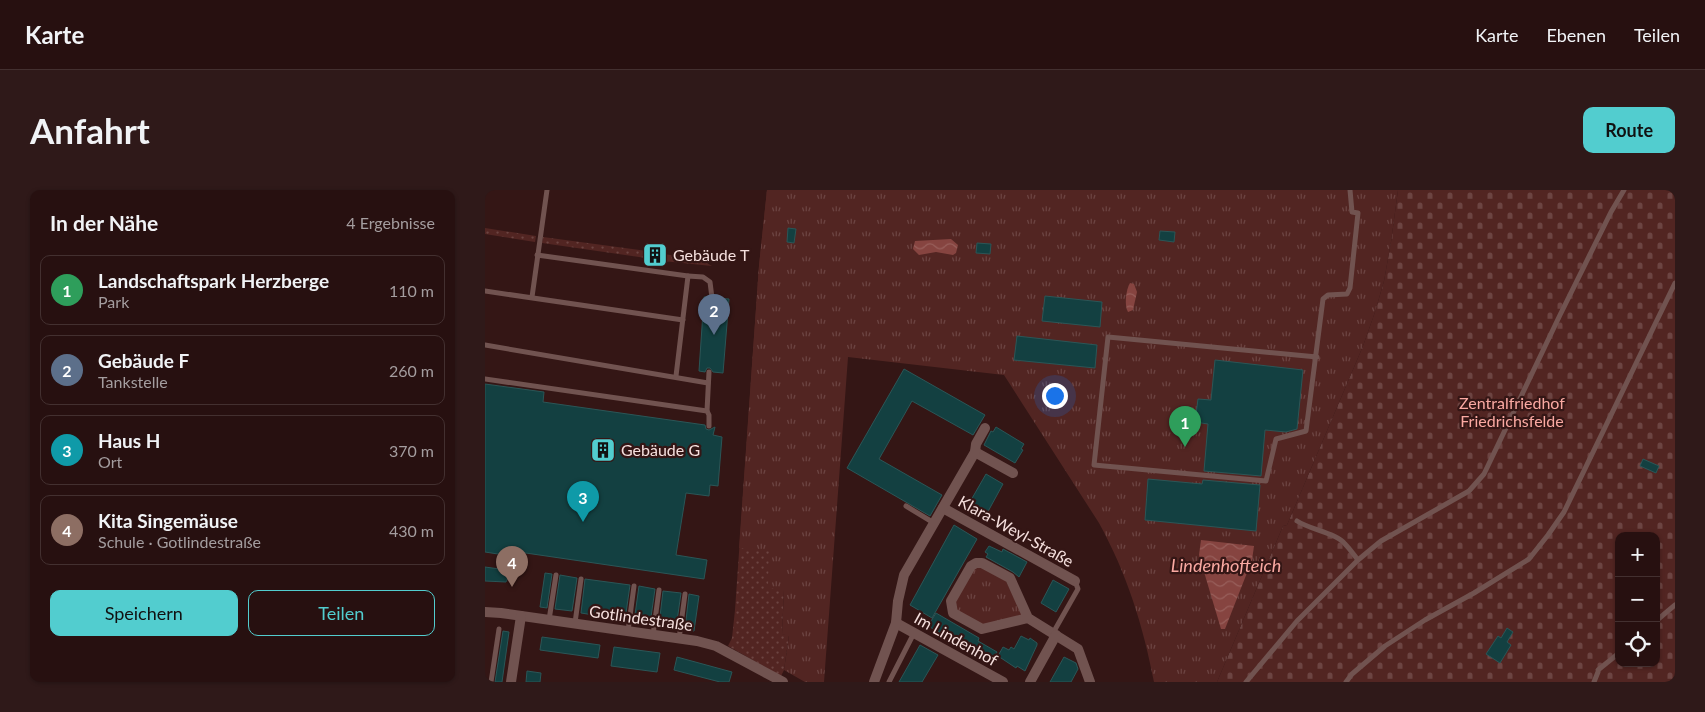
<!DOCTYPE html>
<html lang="de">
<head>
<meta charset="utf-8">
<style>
	body { margin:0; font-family:Lato,sans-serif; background:#2f1919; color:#f1f3f6 }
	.controls { position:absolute; right:15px; bottom:15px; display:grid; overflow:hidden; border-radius:10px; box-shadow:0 1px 4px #0004 }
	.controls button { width:45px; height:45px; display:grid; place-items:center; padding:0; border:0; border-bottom:1px solid #433030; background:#271010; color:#f1f3f6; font:25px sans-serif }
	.you { position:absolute; left:569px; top:205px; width:18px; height:18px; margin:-12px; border:4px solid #fff; border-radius:50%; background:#1a73e8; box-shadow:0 0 0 8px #1a73e833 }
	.badge { display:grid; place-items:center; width:32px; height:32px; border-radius:50%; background:#52cdcf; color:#fff; font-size:16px; font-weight:700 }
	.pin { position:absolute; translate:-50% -41px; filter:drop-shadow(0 1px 2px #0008) }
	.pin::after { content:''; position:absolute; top:26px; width:18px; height:15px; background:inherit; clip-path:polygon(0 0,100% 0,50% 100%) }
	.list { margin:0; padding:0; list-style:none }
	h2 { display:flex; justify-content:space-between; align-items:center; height:65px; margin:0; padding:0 20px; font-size:21px }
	h2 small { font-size:16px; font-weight:400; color:#a49d9f }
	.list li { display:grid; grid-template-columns:32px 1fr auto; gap:15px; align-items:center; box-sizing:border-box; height:70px; margin:0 10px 10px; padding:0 10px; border:1px solid #433030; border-radius:10px }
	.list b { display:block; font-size:19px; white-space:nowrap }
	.list p { margin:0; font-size:16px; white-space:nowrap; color:#a49d9f }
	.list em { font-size:16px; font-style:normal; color:#a49d9f }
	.actions { display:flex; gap:10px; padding:15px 20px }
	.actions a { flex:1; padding:11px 0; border:1px solid #52cdcf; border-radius:10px; text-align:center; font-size:18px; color:#52cdcf }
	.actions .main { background:#52cdcf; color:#111 }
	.icon { flex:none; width:28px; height:28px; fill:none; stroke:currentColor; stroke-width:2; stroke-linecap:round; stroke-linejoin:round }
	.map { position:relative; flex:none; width:1190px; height:492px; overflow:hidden; border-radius:10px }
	header { display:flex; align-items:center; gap:30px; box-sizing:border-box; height:70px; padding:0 25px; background:#271010; border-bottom:1px solid #433030 }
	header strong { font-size:24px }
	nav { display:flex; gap:28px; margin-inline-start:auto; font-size:18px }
	.intro { display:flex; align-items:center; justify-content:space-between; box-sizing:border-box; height:120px; padding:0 30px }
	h1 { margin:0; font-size:35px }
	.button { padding:12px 22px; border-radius:10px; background:#52cdcf; color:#111; font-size:18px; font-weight:700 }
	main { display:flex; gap:30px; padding:0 30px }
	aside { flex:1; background:#271010; border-radius:10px; box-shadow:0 1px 4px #0004 }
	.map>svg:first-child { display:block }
	.grass { fill:url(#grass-dots) }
	.cemetery { fill:url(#cemetery-stones); fill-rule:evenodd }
	.park { fill:url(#park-tufts) }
	.water { fill:url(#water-waves) }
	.building { fill:#134041; stroke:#2b5657 }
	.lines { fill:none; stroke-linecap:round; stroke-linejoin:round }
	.lane { stroke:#715350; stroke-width:5 }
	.street { stroke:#715350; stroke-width:10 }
	.labels { text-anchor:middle; stroke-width:4.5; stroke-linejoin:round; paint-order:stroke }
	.poi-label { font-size:16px; fill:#f6e0de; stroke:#341615; text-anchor:start }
	.park-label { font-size:16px; fill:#faa9a2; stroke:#341615 }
	.street-label { font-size:16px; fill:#f6e0de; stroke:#341615 }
	.water-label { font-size:18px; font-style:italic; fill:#faa9a2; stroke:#341615 }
</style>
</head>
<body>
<header>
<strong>Karte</strong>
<nav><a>Karte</a><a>Ebenen</a><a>Teilen</a></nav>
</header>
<div class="intro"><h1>Anfahrt</h1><a class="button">Route</a></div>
<main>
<aside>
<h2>In der Nähe<small>4 Ergebnisse</small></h2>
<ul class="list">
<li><span class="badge" style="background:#2e9e5b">1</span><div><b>Landschaftspark Herzberge</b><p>Park</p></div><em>110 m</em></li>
<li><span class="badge" style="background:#5c6f8a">2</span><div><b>Gebäude F</b><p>Tankstelle</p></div><em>260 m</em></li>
<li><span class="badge" style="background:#0f9aa8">3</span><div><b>Haus H</b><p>Ort</p></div><em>370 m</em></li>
<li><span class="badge" style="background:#8d6e63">4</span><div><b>Kita Singemäuse</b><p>Schule · Gotlindestraße</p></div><em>430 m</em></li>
</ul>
<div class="actions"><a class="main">Speichern</a><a>Teilen</a></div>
</aside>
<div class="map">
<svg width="1190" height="492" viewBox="0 0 1190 492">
	<defs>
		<pattern id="grass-dots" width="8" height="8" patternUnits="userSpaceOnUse" patternTransform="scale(1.25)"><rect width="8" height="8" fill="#522522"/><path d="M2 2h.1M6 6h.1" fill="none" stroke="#6c4442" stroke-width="1.8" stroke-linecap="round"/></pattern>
		<pattern id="cemetery-stones" width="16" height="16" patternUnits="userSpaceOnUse" patternTransform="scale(1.25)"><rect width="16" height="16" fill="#522522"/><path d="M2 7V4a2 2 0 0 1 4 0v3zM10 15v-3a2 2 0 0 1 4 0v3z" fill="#6c4442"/></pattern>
		<pattern id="park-tufts" width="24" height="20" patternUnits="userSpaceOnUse" patternTransform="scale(1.25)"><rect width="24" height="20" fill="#522522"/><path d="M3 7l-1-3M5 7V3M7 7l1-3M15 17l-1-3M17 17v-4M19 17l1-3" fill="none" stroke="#6c4442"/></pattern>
		<pattern id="water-waves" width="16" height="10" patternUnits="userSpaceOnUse" patternTransform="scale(1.25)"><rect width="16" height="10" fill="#864440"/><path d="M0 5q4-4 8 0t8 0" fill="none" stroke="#985f5b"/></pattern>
	</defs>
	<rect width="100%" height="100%" fill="#341615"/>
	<g class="grass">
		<path d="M282 0 299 400 297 444 304 445 299 480 296 486 243 456 247 448 250 420 274 76Z"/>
		<path d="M0 38 51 46 50 52 0 44Z"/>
		<path d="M58 47 162 61 161 68 57 53Z"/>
		<path d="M179 64 216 70 227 76 178 71Z"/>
	</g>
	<path class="cemetery" d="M913 0H1190V488L1187 492H732L798 336 802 335 878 156 890 122 899 91 906 52ZM1134 346H1171V473H1134Z"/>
	<g class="park">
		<path d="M282 0H913L906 52 899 91 890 122 878 156 802 335 798 336 732 492H669C658 435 642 384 614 333L519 185 363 167 339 492H320L299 480 304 446 297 444 299 400 283 398 284 360 254 358 274 76Z"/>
		<path d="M493 376 521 391 536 423V425L500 436 471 422 468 413 485 382Z"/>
	</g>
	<g class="water">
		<path d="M466 49 473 55 471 63 468 65 451 62 434 65 428 59 430 51Z"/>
		<path d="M645 93 649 94 652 102 648 120 643 122C639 116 641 99 645 93Z"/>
		<path d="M716 350 769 356 767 370 740 439H736L714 365Z"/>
	</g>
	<g class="building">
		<path d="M303 38 311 39 309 53 302 52Z"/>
		<path d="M675 41 690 42 689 52 674 50Z"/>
		<path d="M492 53 506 54 505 64 491 63Z"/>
		<path d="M560 106 617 112 615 137 557 131Z"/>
		<path d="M219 107H223L224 111 227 112 231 108 244 109 238 183 228 182 225 178H222L220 182 214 181Z"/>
		<path d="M532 146 612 155 610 178 529 170Z"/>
		<path d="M730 170 818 180 812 239 801 242 780 240 776 286 719 281 723 234 710 232 713 209 726 210Z"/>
		<path d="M419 179 500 225 488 245 427 211 394 269 457 305 445 326 362 278Z"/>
		<path d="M0 194 59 202 58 212 220 235 221 239 224 240 230 237 228 245 237 247 233 296 225 295 224 306 201 303 191 365 222 370 219 389 27 361 26 366 0 362Z"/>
		<path d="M511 237 539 254 536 259 538 260 530 273 499 255 506 241 508 242Z"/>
		<path d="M1158 269 1174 276 1171 283 1155 276Z"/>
		<path d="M501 284 518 294 500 327 482 317Z"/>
		<path d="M663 289 717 294 718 290 775 295 771 341 660 330Z"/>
		<path d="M469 335 492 349 447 428 425 415Z"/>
		<path d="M504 356 517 362 518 359 542 372 534 387 528 382 501 367 503 364 500 362Z"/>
		<path d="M0 377 22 380 23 388 21 392 0 391Z"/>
		<path d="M60 383 67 384 62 418 55 417Z"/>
		<path d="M75 385 92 388 87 421 70 419Z"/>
		<path d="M100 389 145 395 140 430 96 423Z"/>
		<path d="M568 390 584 399 571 422 556 413Z"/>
		<path d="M154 396 170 399 165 434 149 432Z"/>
		<path d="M178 401 196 403 191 438 174 435Z"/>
		<path d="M204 404 214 406 209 441 200 439Z"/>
		<path d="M451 423 494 448 493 451 512 462 507 471 443 436Z"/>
		<path d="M1022 438 1028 442 1022 452 1026 455 1015 473 1001 464 1013 446 1016 448Z"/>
		<path d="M18 441 24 442 17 492H10Z"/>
		<path d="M536 446 544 450 545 448 552 453V455L540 481 532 476 531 478 513 466 518 457 524 460 526 457 529 459Z"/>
		<path d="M57 447 115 455 113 468 55 460Z"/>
		<path d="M435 455 453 465 437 492H414Z"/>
		<path d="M129 457 175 463 172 482 126 476Z"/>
		<path d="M192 467 247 482 244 492H235L189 480Z"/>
		<path d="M579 467 591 473 593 479 586 492H565Z"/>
		<path d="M42 481 56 483 55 492H41Z"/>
	</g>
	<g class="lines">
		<g class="lane">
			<path d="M52 65 203 86"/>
			<path d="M0 101 198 130"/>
			<path d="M47 107 62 0"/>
			<path d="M0 155 223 193"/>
			<path d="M832 167 623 147 609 275 781 291 791 249 821 241 838 109 843 105 862 104 865 98 873 23 867 22 865 0"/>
			<path d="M191 186 203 86 218 87 225 92 227 108"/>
			<path d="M0 189 222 221 224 225V236"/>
			<path d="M222 221 224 182"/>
			<path d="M421 316 449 333"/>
			<path d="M812 331C826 340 851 343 860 354 865 359 869 365 873 370"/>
			<path d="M64 430 71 385"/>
			<path d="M1171 431 1190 415"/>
			<path d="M90 433 96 389"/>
			<path d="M143 441 149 396"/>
			<path d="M568 443 593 399 590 391"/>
			<path d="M168 445 174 400"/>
			<path d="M194 449 200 404"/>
			<path d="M1113 480 1134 463"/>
			<path d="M6 492 14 439"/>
			<path d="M404 492 429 443"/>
			<path d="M761 492 812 431 873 370 896 351 984 301 999 284 1075 125 1126 22 1139 0"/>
			<path d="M861 492 867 484 900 456 940 430 989 403 1044 369 1063 345 1079 322 1190 93"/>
			<path d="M1109 492 1113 482"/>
		</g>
		<g class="street">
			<path d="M490 262 528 283"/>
			<path d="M458 318 590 391"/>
			<path d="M0 422 16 423 212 451 231 456 298 492"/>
			<path d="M543 428 497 439 468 423 466 411 486 376 491 373H497L525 388 543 428 593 459 605 492"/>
			<path d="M411 433 518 492"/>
			<path d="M26 492 36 426"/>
			<path d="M389 492 411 433 413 411 419 385 490 262 491 254 500 238"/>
			<path d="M545 492 571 445"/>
		</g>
	</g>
	<defs>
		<symbol id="building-square" viewBox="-11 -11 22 22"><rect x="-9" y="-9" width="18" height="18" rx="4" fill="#52cdcf" stroke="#341615"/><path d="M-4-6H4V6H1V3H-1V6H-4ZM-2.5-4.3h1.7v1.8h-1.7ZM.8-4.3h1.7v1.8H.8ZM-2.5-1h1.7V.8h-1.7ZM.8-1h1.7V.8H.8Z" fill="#111"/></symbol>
	</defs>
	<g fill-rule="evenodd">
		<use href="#building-square" x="156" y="51" width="28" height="28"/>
		<use href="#building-square" x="104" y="246" width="28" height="28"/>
	</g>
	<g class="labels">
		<g class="poi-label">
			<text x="188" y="71">Gebäude T</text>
			<text x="136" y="266">Gebäude G</text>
		</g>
		<g class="park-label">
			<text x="1027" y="219">Zentralfriedhof<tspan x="1027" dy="18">Friedrichsfelde</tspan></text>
		</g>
		<g class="street-label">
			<text transform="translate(531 341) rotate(29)" y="6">Klara-Weyl-Straße</text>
			<text transform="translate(156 428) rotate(8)" y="6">Gotlindestraße</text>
			<text transform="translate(471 449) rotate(29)" y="6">Im Lindenhof</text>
		</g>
		<g class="water-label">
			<text x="741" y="382">Lindenhofteich</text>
		</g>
	</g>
</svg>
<div class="controls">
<button>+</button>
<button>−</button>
<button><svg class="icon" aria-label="locate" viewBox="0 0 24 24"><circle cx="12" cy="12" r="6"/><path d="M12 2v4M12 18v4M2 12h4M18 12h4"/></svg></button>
</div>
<div class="you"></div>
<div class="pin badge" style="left:700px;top:257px;background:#2e9e5b">1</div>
<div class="pin badge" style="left:229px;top:145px;background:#5c6f8a">2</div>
<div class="pin badge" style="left:98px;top:332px;background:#0f9aa8">3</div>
<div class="pin badge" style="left:27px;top:397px;background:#8d6e63">4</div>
</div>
</main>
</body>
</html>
